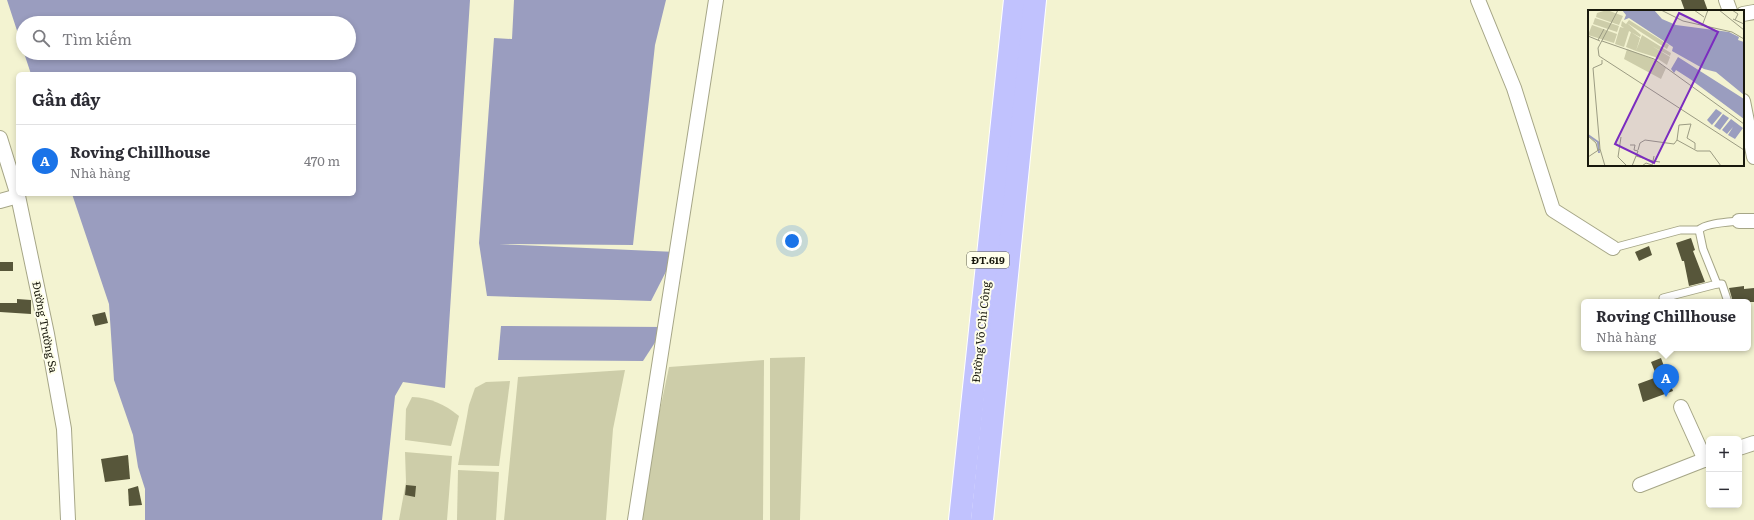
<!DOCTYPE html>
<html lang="vi">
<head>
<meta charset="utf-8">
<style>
	body { margin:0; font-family:Literata,serif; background:#f7f7f7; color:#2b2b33 }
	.controls { position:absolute; right:12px; bottom:12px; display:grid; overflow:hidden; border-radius:6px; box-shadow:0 2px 6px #0003 }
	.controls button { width:36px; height:36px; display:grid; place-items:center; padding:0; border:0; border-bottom:1px solid #e1e1e2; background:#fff; color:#2b2b33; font:20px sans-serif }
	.you { position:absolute; left:792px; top:241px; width:14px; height:14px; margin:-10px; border:3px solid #fff; border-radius:50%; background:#1a73e8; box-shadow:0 0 0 6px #1a73e833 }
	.badge { display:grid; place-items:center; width:26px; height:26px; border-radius:50%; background:#1a73e8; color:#fff; font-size:13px; font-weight:700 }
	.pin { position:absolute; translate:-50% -33px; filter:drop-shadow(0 1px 2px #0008) }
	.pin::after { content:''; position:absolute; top:21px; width:14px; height:12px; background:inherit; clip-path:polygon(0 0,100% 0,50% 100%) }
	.popup { position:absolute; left:1581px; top:299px; width:170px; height:52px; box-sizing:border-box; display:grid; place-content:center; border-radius:6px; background:#fff; filter:drop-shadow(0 1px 3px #0005); font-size:13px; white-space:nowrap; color:#7c7c81 }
	.popup b { font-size:15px; color:#2b2b33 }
	.popup::after { content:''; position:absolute; left:50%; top:100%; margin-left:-8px; border:8px solid transparent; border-top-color:#fff }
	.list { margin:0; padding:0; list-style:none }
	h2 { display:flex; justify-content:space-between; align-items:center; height:52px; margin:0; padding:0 16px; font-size:17px }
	h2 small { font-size:13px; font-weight:400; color:#7c7c81 }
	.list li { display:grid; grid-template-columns:26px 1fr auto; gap:12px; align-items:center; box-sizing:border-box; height:72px; padding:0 16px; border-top:1px solid #e1e1e2 }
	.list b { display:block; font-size:15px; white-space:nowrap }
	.list p { margin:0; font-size:13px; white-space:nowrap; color:#7c7c81 }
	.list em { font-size:13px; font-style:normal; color:#7c7c81 }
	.icon { flex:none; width:22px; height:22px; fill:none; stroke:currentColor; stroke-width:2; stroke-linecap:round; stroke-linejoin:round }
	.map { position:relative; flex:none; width:1754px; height:520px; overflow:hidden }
	.search { position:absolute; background:#fff; box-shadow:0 2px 6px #0003; left:16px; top:16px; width:340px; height:44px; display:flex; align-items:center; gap:10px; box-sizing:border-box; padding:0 14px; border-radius:22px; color:#7c7c81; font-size:15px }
	.panel { position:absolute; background:#fff; box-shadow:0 2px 6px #0003; left:16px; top:72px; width:340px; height:124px; border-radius:6px }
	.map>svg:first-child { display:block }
	.green { fill:#cdcda9 }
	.water { fill:#9a9dbf }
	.building { fill:#57563a }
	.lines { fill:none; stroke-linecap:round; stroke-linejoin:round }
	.service-casing { stroke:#a6a687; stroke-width:9 }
	.minor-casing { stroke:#a6a687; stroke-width:16 }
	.primary-casing { stroke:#fff; stroke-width:24 }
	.service { stroke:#fff; stroke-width:7 }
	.minor { stroke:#fff; stroke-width:14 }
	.primary { stroke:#c1c2fe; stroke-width:22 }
	.labels { text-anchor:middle; stroke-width:4; stroke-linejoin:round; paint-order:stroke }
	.shield { fill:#ffffeb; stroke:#5d5d4f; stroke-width:1 }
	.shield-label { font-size:10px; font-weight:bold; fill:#18180c }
	.street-label { font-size:11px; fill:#18180c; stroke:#ffffeb }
	.inset-river { fill:none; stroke:#9a9dbf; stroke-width:2 }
	.inset-road { fill:none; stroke:#9b9b82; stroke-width:1 }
	.view { fill:#7b2cbf; fill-opacity:0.15; stroke:#7b2cbf; stroke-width:2 }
	.inset-edge { fill:none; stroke:#18180c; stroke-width:2 }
</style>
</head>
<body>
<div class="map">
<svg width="1754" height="520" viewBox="0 0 1754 520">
	<rect width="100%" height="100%" fill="#f3f3d1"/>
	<g class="green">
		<path d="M805 357 800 520H770V358Z"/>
		<path d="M764 360 763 520H637L669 367Z"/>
		<path d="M625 370 613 429 606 520H504L518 377Z"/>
		<path d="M510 381 499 466 458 465 469 405 475 388 486 382Z"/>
		<path d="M412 397C431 398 444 404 459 416L451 446 405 440 406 409Z"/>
		<path d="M405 452 452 456 447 520H399L406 482Z"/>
		<path d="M458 470 499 472 496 520H457Z"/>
	</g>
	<g class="water">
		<path d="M7 0H470L445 388 403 382 395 396 382 520H145V489L138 467 133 435 114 380 109 304 72 194H354V74H31L24 53H349V23H23V49Z"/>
		<path d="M514 0H666L655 45 633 245 499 244 676 252 651 301 487 296 479 243 494 38 512 39Z"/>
		<path d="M501 326 665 327 643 361 498 360Z"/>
	</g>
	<g class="building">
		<path d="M1681 0H1704L1708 11H1685Z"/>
		<path d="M1691 238 1695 250 1693 251 1705 282 1689 286 1684 261H1682L1676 243Z"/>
		<path d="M1649 246 1652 255 1639 261 1635 252Z"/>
		<rect x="0" y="262" width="13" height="9"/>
		<path d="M1744 286V289L1754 288V302H1733L1729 288Z"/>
		<path d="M17 299 31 300V314L0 312V303H17Z"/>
		<path d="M105 312 108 323 95 326 92 315Z"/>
		<path d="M1661 358 1673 391 1643 402 1638 384 1657 377 1651 362Z"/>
		<path d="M128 455 130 479 105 482 101 459Z"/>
		<path d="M406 485 416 486 415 497 405 495Z"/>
		<path d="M138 486 142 505 129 506 128 489Z"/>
	</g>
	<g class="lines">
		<defs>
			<g id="service">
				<path d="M1613 248 1680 230H1699"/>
				<path d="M1717 284H1722L1728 302"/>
				<path d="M1664 302 1663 298 1717 284 1703 249 1699 230C1705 223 1730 222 1739 221"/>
			</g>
			<g id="minor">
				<path d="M1478 0 1514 88 1553 210 1613 248"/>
				<path d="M1726 0 1730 11"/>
				<path d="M1743 14 1754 12"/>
				<path d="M1743 101 1754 157"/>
				<path d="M0 138 18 196 47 334 64 429 68 520"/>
				<path d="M0 201 18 196"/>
				<path d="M1739 221H1754"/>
				<path d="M1681 407 1705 460"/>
				<path d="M1739 448 1754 443"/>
				<path d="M1640 485 1709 458"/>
				<path d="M635 520 716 0"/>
			</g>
			<g id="primary">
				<path d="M960 520 1015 0"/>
				<path d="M982 520 1035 0"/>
			</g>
		</defs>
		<use href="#service" class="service-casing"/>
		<use href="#minor" class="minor-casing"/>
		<use href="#primary" class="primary-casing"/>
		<use href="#service" class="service"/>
		<use href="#minor" class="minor"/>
		<use href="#primary" class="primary"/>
	</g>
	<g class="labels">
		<rect class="shield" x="967" y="252" width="42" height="16" rx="3"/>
		<g class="shield-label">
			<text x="988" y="264">ĐT.619</text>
		</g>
		<g class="street-label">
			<text transform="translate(45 327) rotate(79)" y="4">Đường Trường Sa</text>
			<text transform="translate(981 332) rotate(-84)" y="4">Đường Võ Chí Công</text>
		</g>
	</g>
	<g transform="translate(1588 10)">
		<rect width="156" height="156" fill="#f3f3d1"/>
		<path d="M19 0 35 6 31 15 8 7 9 3ZM7 8 31 16 29 22 5 14ZM41 10 81 35 79 39 39 13 53 25 52 27 41 21 36 37 27 34 32 17 36 18 33 16 34 11 38 14ZM4 15 29 24 26 33 0 25ZM43 22 52 28 48 41 38 37ZM54 25 83 43 82 46 64 36 82 47 79 55 67 47 48 41ZM39 39 67 50 78 58 73 69 36 49Z" fill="#cdcda9"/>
		<path d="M34 0H66L74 9 88 15 141 22 151 27 150 30 156 32V85L128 62 116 59 84 41 85 37 41 8 36 10 38 5ZM90 47 156 89V109L102 69 88 60 86 63 83 59ZM128 99 134 103 124 115 119 110ZM135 104 141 108 132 120 126 116ZM143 109 155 118 147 129 140 125 145 117 139 124 134 120Z" fill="#9a9dbf"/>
		<path class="inset-river" d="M0 125 10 132 11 143"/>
		<path class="inset-road" d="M30 0 10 38 11 46 156 140M73 0 95 11 144 22 156 29M106 0 116 7M131 0 156 20M144 0 150 4 147 10M145 9 156 14M114 16 120 0M0 26 12 31M10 30 16 19M14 31 66 49 156 114M0 126 8 133 10 141M33 127 30 147 39 156M42 135H47L46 140 50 141 44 156M12 139 5 58 14 54V50M107 139V133L99 128 103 114 91 115 89 130 109 141H122L133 156M50 140 52 133 57 130 86 134 89 130M48 146 65 151 66 146M0 147 12 139 17 156M54 156 58 153 64 155 65 151 72 152"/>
		<path class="view" d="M91 3 130 22 66 153 27 134Z"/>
		<rect width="156" height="156" class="inset-edge"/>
	</g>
</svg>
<div class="controls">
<button>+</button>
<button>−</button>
</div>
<div class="you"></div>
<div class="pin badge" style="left:1666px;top:397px">A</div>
<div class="popup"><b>Roving Chillhouse</b>Nhà hàng</div>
<div class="search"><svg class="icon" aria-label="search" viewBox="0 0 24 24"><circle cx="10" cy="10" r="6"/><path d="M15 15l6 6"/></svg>Tìm kiếm</div>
<section class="panel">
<h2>Gần đây<small></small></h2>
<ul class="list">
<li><span class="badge">A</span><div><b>Roving Chillhouse</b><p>Nhà hàng</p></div><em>470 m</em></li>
</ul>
</section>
</div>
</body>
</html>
